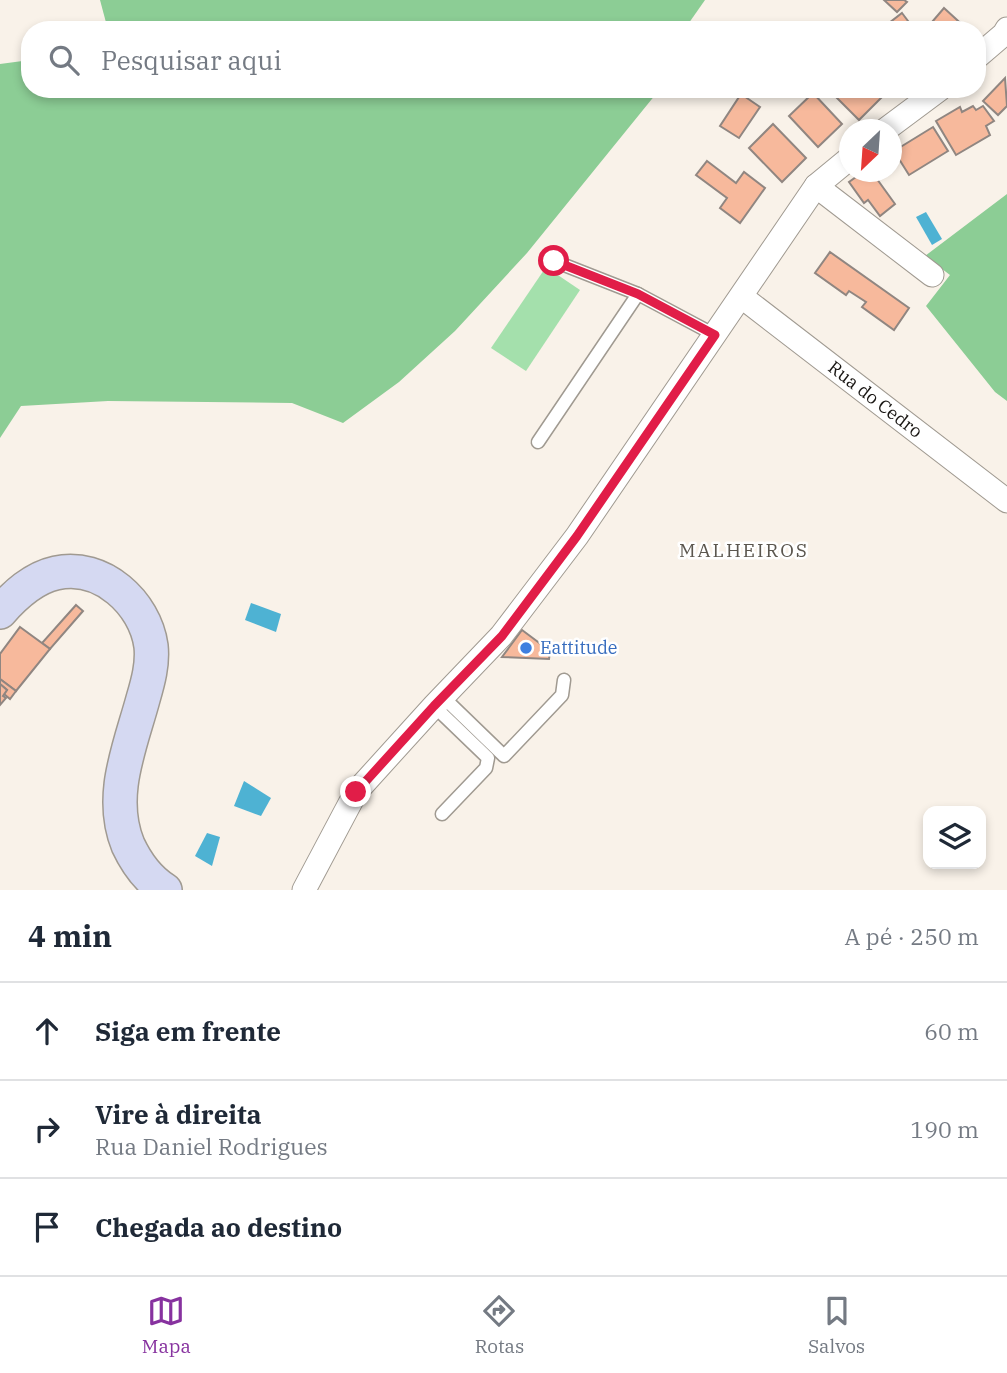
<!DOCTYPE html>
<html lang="pt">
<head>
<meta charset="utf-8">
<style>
	body { margin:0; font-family:"IBM Plex Serif",serif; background:#f2f2f3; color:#1f2937 }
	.controls { position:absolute; right:21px; bottom:21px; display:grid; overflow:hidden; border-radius:14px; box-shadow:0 4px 10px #0003 }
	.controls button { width:63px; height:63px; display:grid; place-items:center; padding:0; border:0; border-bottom:2px solid #e0e1e3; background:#fff; color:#1f2937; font:35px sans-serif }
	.compass { position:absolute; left:839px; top:119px; width:63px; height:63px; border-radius:50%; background:#fff; box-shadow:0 4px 10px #0003; rotate:205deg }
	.stop { position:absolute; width:21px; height:21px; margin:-16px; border:5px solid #e11d48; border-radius:50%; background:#fff }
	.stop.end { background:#e11d48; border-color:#fff; box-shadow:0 2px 7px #0008 }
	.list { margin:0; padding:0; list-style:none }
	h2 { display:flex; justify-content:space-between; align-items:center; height:91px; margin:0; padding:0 28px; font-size:30px }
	h2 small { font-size:23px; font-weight:400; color:#747a83 }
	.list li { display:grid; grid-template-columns:46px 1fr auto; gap:21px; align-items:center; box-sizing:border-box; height:98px; padding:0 28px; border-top:2px solid #e0e1e3 }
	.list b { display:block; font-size:26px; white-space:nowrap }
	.list p { margin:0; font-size:23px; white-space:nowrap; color:#747a83 }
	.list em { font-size:23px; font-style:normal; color:#747a83 }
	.icon { flex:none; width:38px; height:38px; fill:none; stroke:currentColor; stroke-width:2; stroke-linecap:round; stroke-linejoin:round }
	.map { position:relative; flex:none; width:1007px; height:890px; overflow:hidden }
	.search { position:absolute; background:#fff; box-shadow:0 4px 10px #0003; left:21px; right:21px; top:21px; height:77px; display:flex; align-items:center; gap:18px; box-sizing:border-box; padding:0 24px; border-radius:28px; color:#747a83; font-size:26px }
	.sheet { height:385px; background:#fff }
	nav { display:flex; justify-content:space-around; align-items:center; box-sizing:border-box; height:98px; border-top:2px solid #e0e1e3; background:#fff; font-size:19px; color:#747a83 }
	nav a { display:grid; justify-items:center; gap:4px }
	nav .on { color:#87329f }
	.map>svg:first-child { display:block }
	.green { fill:#a4e0ac }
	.forest { fill:#8ccd95 }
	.water { fill:#4eb2d3 }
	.building { fill:#f7b99c; stroke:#908681; stroke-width:2 }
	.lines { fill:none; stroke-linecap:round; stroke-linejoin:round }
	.lane-casing { stroke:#a09a91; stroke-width:15 }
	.street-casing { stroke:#a09a91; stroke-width:25 }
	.secondary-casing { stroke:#a09a91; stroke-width:36 }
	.lane { stroke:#fff; stroke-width:12 }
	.street { stroke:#fff; stroke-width:23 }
	.secondary { stroke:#d5d9f2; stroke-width:33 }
	.route { stroke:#e11d48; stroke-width:9 }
	.shop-dot { fill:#3f7fe0; stroke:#fff; stroke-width:2.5 }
	.labels { text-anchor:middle; stroke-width:5; stroke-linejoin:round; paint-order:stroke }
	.street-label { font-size:18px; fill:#191613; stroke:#fff }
	.shop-label { font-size:18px; fill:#366cbe; stroke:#fff; text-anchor:start }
	.neighbourhood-label { font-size:19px; letter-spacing:2px; fill:#5b564e; stroke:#fff }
</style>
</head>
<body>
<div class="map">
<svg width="1007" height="890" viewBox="0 0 1007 890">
	<rect width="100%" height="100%" fill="#f9f2e9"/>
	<path class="green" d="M546 267 580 290 526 371 491 348Z"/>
	<g class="forest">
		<path d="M100 0H705L684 30H108Z"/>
		<path d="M30 60V89H660L527 253 455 331 399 382 343 423 292 403 108 401 21 406 0 438V64Z"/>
		<path d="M1007 194V401L995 392 926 306 950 275 925 256Z"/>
	</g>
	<g class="water">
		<path d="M926 212 942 239 932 245 916 217Z"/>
		<path d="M251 603 281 614 276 632 245 620Z"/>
		<path d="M244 781 271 798 261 816 234 806Z"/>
		<path d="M207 833 220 837 212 866 195 856Z"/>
	</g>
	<g class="building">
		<path d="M884 0H904L907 2 897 12Z"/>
		<path d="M944 8 968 30 926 29Z"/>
		<path d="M902 13 911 25 904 30H880Z"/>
		<path d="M1005 78 1007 106 998 115 983 101Z"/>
		<path d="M828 89H878L884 95 859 120Z"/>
		<path d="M813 93 842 124 818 147 789 116Z"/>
		<path d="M741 94 760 107 739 138 720 126Z"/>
		<path d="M973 106 976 110 983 106 994 121 986 126 990 135 956 155 936 121 960 107 962 112Z"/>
		<path d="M773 124 806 158 782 182 749 148Z"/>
		<path d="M933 127 948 151 909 175 894 151Z"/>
		<path d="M707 161 736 183 744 172 765 188 740 223 720 208 727 198 696 175Z"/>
		<path d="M863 172H883L884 174 877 179 895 204 880 216 868 200 864 203 849 182Z"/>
		<path d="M830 252 909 308 894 330 862 307 866 302 849 291 846 295 815 273Z"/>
		<path d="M76 605 83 611 50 649 42 643Z"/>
		<path d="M20 627 50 649 16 691 0 679V654Z"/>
		<path d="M522 630 550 651 549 659 502 657Z"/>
		<path d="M0 679 16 691 10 699 4 694 7 690 0 684Z"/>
		<path d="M0 684 7 690 3 696 6 698 0 705Z"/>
	</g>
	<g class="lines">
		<defs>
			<g id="lane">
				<path d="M554 261 638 294"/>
				<path d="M538 442 638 294 715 335"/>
				<path d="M443 697 504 756 562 695 564 680"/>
				<path d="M434 706 488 758 486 768 442 814"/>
			</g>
			<g id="street">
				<path d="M977 57 1004 34 1007 29"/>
				<path d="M885 130 940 89"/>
				<path d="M816 186 932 275"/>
				<path id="s1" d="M742 297 1007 501"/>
				<path d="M304 890 356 792 434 706 501 636 577 536 816 186 850 158"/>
			</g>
			<path id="secondary" d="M0 612C15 595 33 578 56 573 102 563 145 603 151 646 153 664 148 682 143 699 130 747 108 796 128 845 136 862 149 880 165 890"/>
		</defs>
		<use href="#lane" class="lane-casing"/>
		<use href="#street" class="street-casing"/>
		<use href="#secondary" class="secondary-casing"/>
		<use href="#lane" class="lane"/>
		<use href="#street" class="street"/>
		<use href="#secondary" class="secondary"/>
	</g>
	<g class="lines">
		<path class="route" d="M356 792 434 706 502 636 577 536 715 335 638 294 554 261"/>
	</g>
	<circle class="shop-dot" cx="526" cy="648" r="7"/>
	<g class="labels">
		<g class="street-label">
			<text dy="6" stroke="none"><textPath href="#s1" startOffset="168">Rua do Cedro</textPath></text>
		</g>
		<g class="shop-label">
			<text x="540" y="654">Eattitude</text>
		</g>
		<g class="neighbourhood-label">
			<text x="744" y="557">MALHEIROS</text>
		</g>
	</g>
</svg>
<div class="controls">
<button><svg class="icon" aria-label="layers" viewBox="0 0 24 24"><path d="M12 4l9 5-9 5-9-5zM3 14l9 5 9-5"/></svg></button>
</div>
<svg class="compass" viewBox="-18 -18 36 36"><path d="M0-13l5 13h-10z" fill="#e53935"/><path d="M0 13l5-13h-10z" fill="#747a83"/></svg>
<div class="stop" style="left:554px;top:261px"></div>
<div class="stop end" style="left:356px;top:792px"></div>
<div class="search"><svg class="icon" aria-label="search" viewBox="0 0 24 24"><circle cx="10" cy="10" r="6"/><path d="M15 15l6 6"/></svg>Pesquisar aqui</div>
</div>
<section class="sheet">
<h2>4 min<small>A pé · 250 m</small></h2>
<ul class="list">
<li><svg class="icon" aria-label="ahead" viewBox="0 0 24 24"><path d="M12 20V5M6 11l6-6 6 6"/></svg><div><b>Siga em frente</b></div><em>60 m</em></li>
<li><svg class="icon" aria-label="right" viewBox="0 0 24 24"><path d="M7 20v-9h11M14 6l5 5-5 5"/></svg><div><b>Vire à direita</b><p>Rua Daniel Rodrigues</p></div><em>190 m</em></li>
<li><svg class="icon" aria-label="arrive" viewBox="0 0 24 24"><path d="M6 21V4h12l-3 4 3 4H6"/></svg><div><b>Chegada ao destino</b></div></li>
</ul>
</section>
<nav>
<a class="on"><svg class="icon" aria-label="map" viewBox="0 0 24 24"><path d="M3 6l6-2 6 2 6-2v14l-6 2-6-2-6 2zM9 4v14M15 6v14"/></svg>Mapa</a>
<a><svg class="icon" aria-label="directions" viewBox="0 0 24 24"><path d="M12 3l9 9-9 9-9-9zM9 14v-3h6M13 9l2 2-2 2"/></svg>Rotas</a>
<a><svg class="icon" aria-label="saved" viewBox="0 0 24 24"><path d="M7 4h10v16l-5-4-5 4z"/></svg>Salvos</a>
</nav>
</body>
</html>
